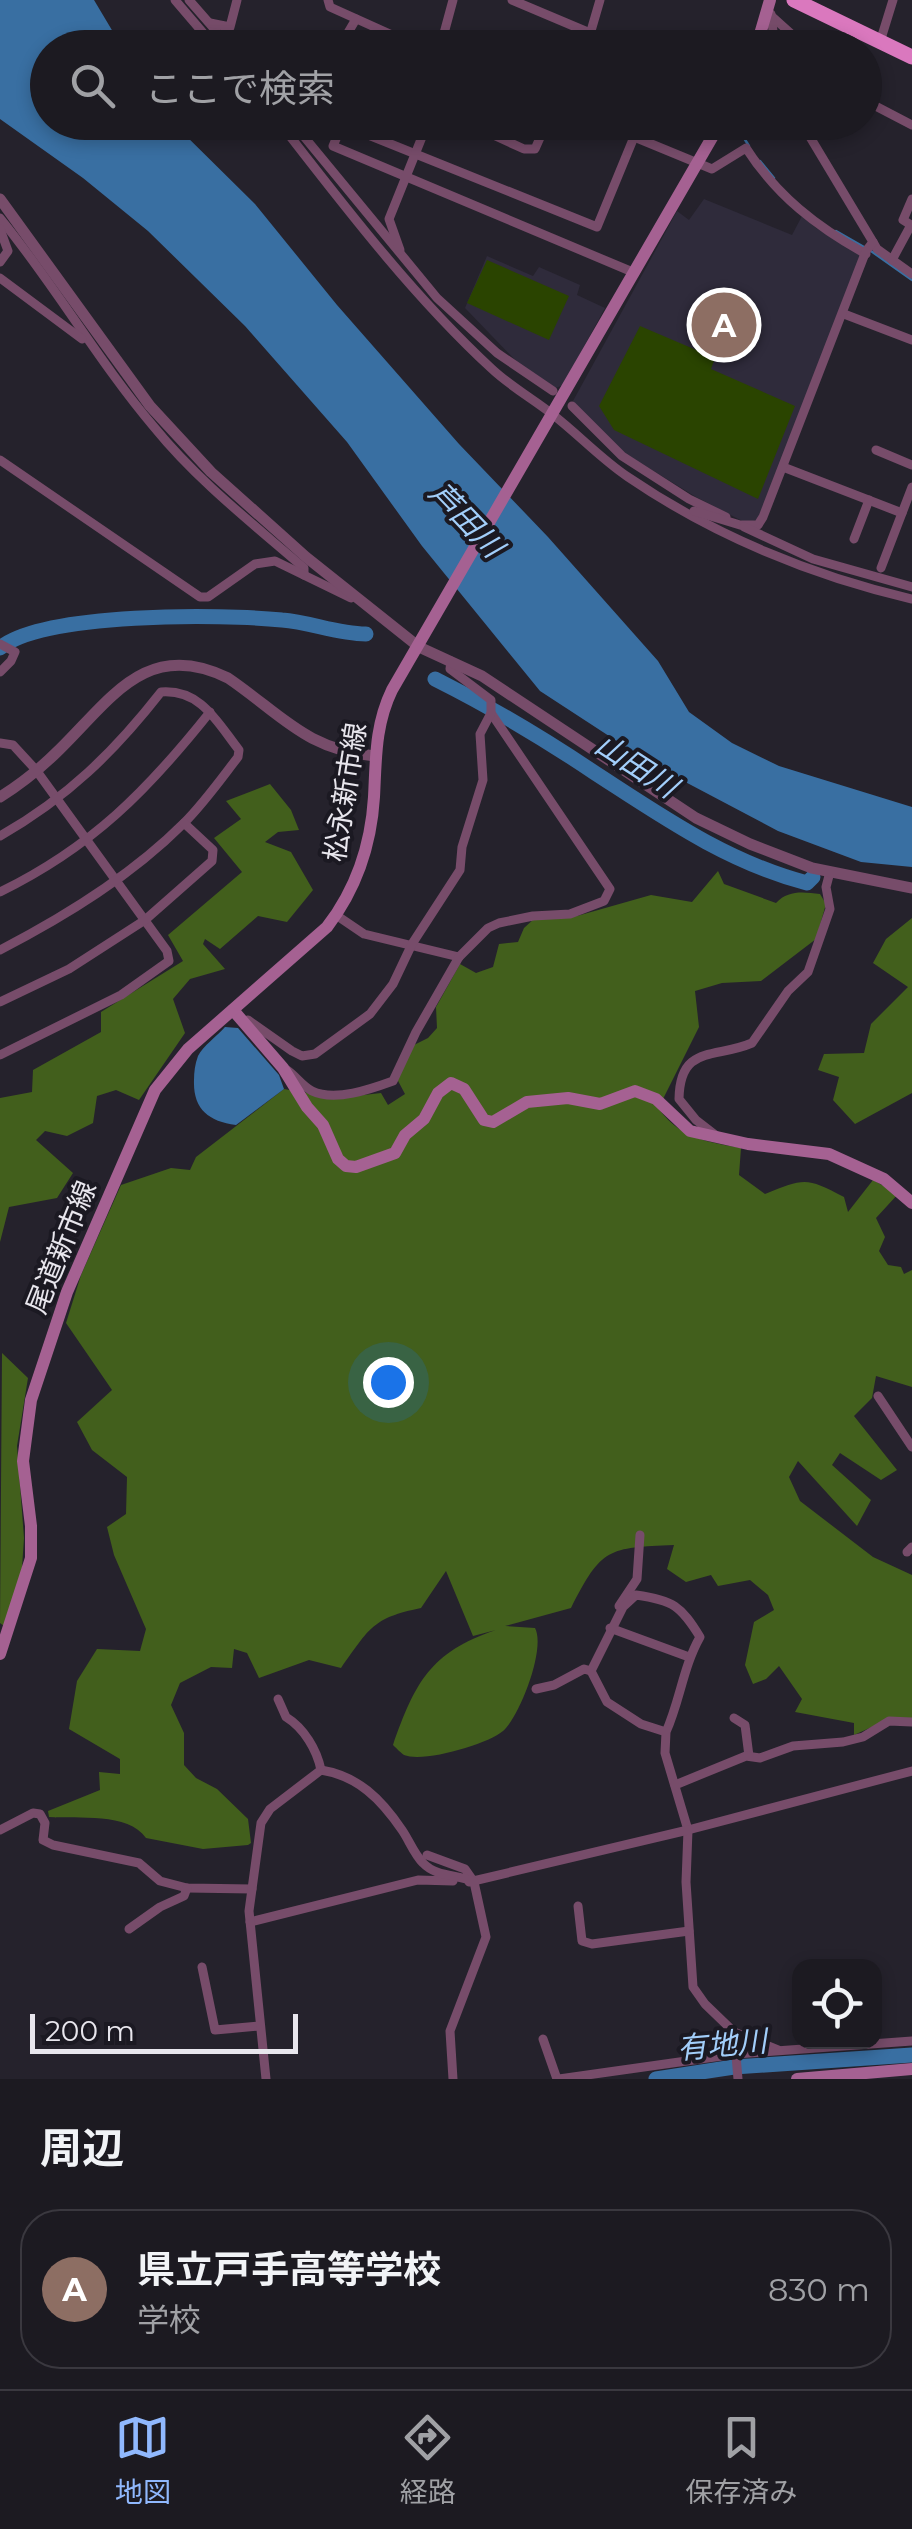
<!DOCTYPE html>
<html lang="ja">
<head>
<meta charset="utf-8">
<style>
	body { margin:0; font-family:Montserrat,"Noto Sans JP",sans-serif; background:#29272e; color:#f1f3f6 }
	.controls { position:absolute; right:30px; bottom:30px; display:grid; overflow:hidden; border-radius:20px; box-shadow:0 5px 15px #0003 }
	.controls button { width:90px; height:90px; display:grid; place-items:center; padding:0; border:0; border-bottom:2px solid #3a383f; background:#1c1a21; color:#f1f3f6; font:50px sans-serif }
	.scale { position:absolute; left:30px; bottom:25px; width:268px; box-sizing:border-box; padding-left:10px; border:5px solid #e8e6ed; border-top:0; font-size:28px; line-height:35px; white-space:nowrap; color:#e8e6ed; -webkit-text-stroke:8px #1b1922; paint-order:stroke }
	.you { position:absolute; left:388px; top:1382px; width:35px; height:35px; margin:-25px; border:8px solid #fff; border-radius:50%; background:#1a73e8; box-shadow:0 0 0 15px #1a73e833 }
	.badge { display:grid; place-items:center; width:65px; height:65px; border-radius:50%; background:#90b8fd; color:#fff; font-size:32px; font-weight:700 }
	.pin { position:absolute; translate:-50% -50%; border:5px solid #fff; box-shadow:0 2px 10px #0006 }
	.list { margin:0; padding:0; list-style:none }
	h2 { display:flex; justify-content:space-between; align-items:center; height:130px; margin:0; padding:0 40px; font-size:42px }
	h2 small { font-size:32px; font-weight:400; color:#a0a1a5 }
	.list li { display:grid; grid-template-columns:65px 1fr auto; gap:30px; align-items:center; box-sizing:border-box; height:160px; margin:0 20px 20px; padding:0 20px; border:2px solid #3a383f; border-radius:40px }
	.list b { display:block; font-size:38px; white-space:nowrap }
	.list p { margin:0; font-size:32px; white-space:nowrap; color:#a0a1a5 }
	.list em { font-size:32px; font-style:normal; color:#a0a1a5 }
	.icon { flex:none; width:55px; height:55px; fill:none; stroke:currentColor; stroke-width:2; stroke-linecap:round; stroke-linejoin:round }
	.map { position:relative; flex:none; width:912px; height:2079px; overflow:hidden }
	.search { position:absolute; background:#1c1a21; box-shadow:0 5px 15px #0003; left:30px; right:30px; top:30px; height:110px; display:flex; align-items:center; gap:25px; box-sizing:border-box; padding:0 35px; border-radius:55px; color:#a0a1a5; font-size:38px }
	.sheet { height:310px; background:#1c1a21 }
	nav { display:flex; justify-content:space-around; align-items:center; box-sizing:border-box; height:140px; border-top:2px solid #3a383f; background:#1c1a21; font-size:28px; color:#a0a1a5 }
	nav a { display:grid; justify-items:center; gap:5px }
	nav .on { color:#90b8fd }
	.map>svg:first-child { display:block }
	.built { fill:#2f2b3b }
	.green { fill:#2a4400 }
	.forest { fill:#425f1c }
	.water { fill:#396fa2 }
	.lines { fill:none; stroke-linecap:round; stroke-linejoin:round }
	.stream { stroke:#396fa2; stroke-width:2.5 }
	.river { stroke:#396fa2; stroke-width:15 }
	.minor { stroke:#774c6a; stroke-width:9 }
	.tertiary { stroke:#774c6a; stroke-width:11 }
	.secondary { stroke:#a56192; stroke-width:12 }
	.trunk { stroke:#da78be; stroke-width:15 }
	.labels { text-anchor:middle; stroke-width:8; stroke-linejoin:round; paint-order:stroke }
	.street-label { font-size:28px; fill:#e8e6ed; stroke:#1b1922 }
	.water-label { font-size:30px; font-style:italic; fill:#a2cefa; stroke:#1b1922 }
</style>
</head>
<body>
<div class="map">
<svg width="912" height="2079" viewBox="0 0 912 2079">
	<rect width="100%" height="100%" fill="#25222c"/>
	<g class="built">
		<path d="M704 199 792 235 802 216 816 228 863 254 760 519 746 523 696 497 621 451 573 401 677 211 689 220Z"/>
		<path d="M487 256 533 276 539 267 580 285 577 295 605 308 563 385 556 388 518 363 465 308Z"/>
	</g>
	<g class="green">
		<path d="M487 260 569 296 549 340 467 303Z"/>
		<path d="M640 326 715 358 711 369 795 406 758 499 614 430 599 406Z"/>
	</g>
	<g class="forest">
		<path d="M270 784 291 810 299 830 278 832 265 842 291 852 313 890 287 922 258 916 220 949 205 939 203 944 225 969 190 979 173 999 185 1033 139 1100 116 1090 97 1096 93 1123 67 1136 45 1131 36 1140 73 1173 57 1198 9 1207 0 1242V1098L32 1092 33 1070 101 1032V1012L183 961 168 935 242 872 214 838 241 819 226 801Z"/>
		<path d="M718 871 724 884 776 903C788 890 803 892 820 894L826 904 816 939 761 981 722 983 695 991 699 1027 663 1099 650 1096C675 1137 697 1140 741 1148L739 1175 765 1194C805 1178 806 1177 844 1197L848 1212 873 1180 898 1194 876 1218 885 1237 879 1251 888 1265 901 1267 904 1274 912 1270V1387L876 1376 872 1398 854 1416 897 1470 881 1480 840 1453 832 1465 871 1500 857 1526 798 1461 789 1477 800 1501 873 1557 912 1575V1721L894 1717 854 1735V1723L795 1712 802 1699 779 1666 766 1679 753 1684 745 1665 754 1622 774 1610 768 1595 750 1580 718 1586 711 1575 686 1582 667 1569 674 1545C608 1548 602 1547 571 1608L505 1626 535 1628C546 1648 520 1716 503 1731 488 1744 424 1763 404 1755 403 1755 394 1746 393 1745 415 1683 430 1652 496 1630L473 1636 446 1571 421 1608C372 1618 370 1628 341 1668L309 1660 259 1678 247 1653 234 1649 232 1668 211 1667 180 1683 171 1705 184 1733V1765L196 1778 217 1789 248 1819 251 1843 248 1845 203 1849 146 1838C128 1812 78 1819 49 1817L48 1811 100 1790 99 1772 120 1774V1759L69 1729 77 1681 97 1649 140 1651 146 1629 114 1555 107 1527 126 1514 127 1477 92 1450 77 1422 112 1390 66 1323 81 1275 121 1185 171 1168 190 1170 196 1157 284 1089 338 1098 381 1093 388 1105 405 1094 397 1079 412 1046 428 1038 437 1028 436 1007 460 964 476 973 493 967 499 944 518 942 524 928 535 918 577 916 651 895 692 902Z"/>
		<path d="M912 918V1093L855 1124 833 1100 839 1077 818 1070 824 1054 864 1053 871 1024 908 987 873 963 886 939Z"/>
		<path d="M2 1353 28 1378 17 1446 24 1538 21 1582 4 1626 0 1623Z"/>
	</g>
	<g class="water">
		<path d="M0 0H94L122 47 48 48V122L173 123 255 204 337 305 459 444 548 537 658 661 689 712 732 743 779 766 912 807V867L861 862 778 831 655 766 540 691 422 546 347 442 245 326 148 231 83 178 0 119Z"/>
		<path d="M225 1027 238 1028 279 1075 284 1089 236 1125C208 1121 193 1109 194 1080 194 1072 195 1064 198 1056 203 1046 217 1036 225 1027Z"/>
	</g>
	<g class="lines">
		<g class="stream">
			<path d="M594 37 619 48"/>
			<path d="M734 122 749 146"/>
			<path d="M760 161 774 178"/>
			<path d="M836 231 864 247"/>
			<path d="M871 251 912 280"/>
		</g>
		<g class="river">
			<path d="M0 648C44 612 222 614 282 620 310 622 337 634 366 634"/>
			<path d="M435 679C491 707 543 738 595 773 663 817 727 862 807 883L813 877"/>
			<path d="M656 2079 734 2067 912 2055"/>
		</g>
		<g class="minor">
			<path d="M175 0 216 48"/>
			<path d="M189 0 231 48"/>
			<path d="M328 0 330 7 421 48"/>
			<path d="M512 0 590 33"/>
			<path d="M767 12 807 48"/>
			<path d="M771 14 775 48"/>
			<path d="M210 23 230 27 237 0"/>
			<path d="M880 42 893 0"/>
			<path d="M339 48 356 19"/>
			<path d="M440 48 453 0"/>
			<path d="M586 48 600 0"/>
			<path d="M864 100 912 125"/>
			<path d="M279 122C345 207 412 295 492 369 510 386 533 399 552 414 578 434 601 459 628 477 713 535 812 576 912 599"/>
			<path d="M292 122 437 298 497 353 553 391"/>
			<path d="M336 122 597 227 634 137"/>
			<path d="M465 122 524 149H535L547 122"/>
			<path d="M598 122 712 169 746 148C777 196 817 227 866 254"/>
			<path d="M342 125 333 146 635 273"/>
			<path d="M0 218C55 285 98 361 154 427 197 480 252 523 304 568V575"/>
			<path d="M0 229 8 251 0 262"/>
			<path d="M873 242 877 249 912 274"/>
			<path d="M400 250 389 219 428 122"/>
			<path d="M892 260 911 225 903 220 912 199"/>
			<path d="M0 278 82 339"/>
			<path d="M844 314 912 340"/>
			<path d="M572 406 622 456 689 499 726 517"/>
			<path d="M876 450 912 465"/>
			<path d="M0 460 200 597H208L255 564 275 561 351 598"/>
			<path d="M783 467 902 513"/>
			<path d="M694 511 740 525H758L763 517 866 251 873 242 801 122"/>
			<path d="M744 527 813 559 912 587"/>
			<path d="M854 539 869 500"/>
			<path d="M881 568 912 487"/>
			<path d="M0 644 15 652 11 661 0 672"/>
			<path d="M0 743 13 745 36 770 167 951 169 961 121 995 0 1055"/>
			<path d="M0 836C67 798 114 752 161 692 201 689 217 722 239 750L238 757C221 779 204 803 184 823 131 876 66 916 0 950"/>
			<path d="M0 892C92 847 147 791 210 712"/>
			<path d="M336 915 364 934 459 957 488 928 499 923 533 916 570 914 604 901 610 889 491 713"/>
			<path d="M0 1002 69 969 145 920 212 861 213 850 184 823"/>
			<path d="M248 1020 292 1051 302 1056 315 1054 370 1014 393 984 412 944 460 870 462 847 483 780 480 734 491 713V700L450 669 451 661"/>
			<path d="M287 1070C296 1076 302 1086 312 1091 335 1102 371 1089 393 1081L416 1032 459 957"/>
			<path d="M718 1137 696 1120 679 1099C680 1044 715 1059 752 1043L788 991 808 972 830 909 826 887 830 872"/>
			<path d="M878 1396 912 1447"/>
			<path d="M907 1552 912 1547"/>
			<path d="M619 1606 637 1579 640 1535"/>
			<path d="M610 1628 689 1657"/>
			<path d="M536 1689 554 1685 584 1669 591 1671"/>
			<path d="M278 1699 286 1717C304 1728 317 1750 321 1770"/>
			<path d="M734 1718 745 1725 749 1756"/>
			<path d="M666 1732C680 1701 683 1667 700 1637 681 1606 673 1600 636 1595L623 1607 591 1671 607 1702 641 1724 666 1732 665 1753 688 1830 686 1882 693 1987 705 2004 734 2032 738 2079"/>
			<path d="M675 1785 746 1756 760 1758 793 1746 843 1742 863 1737 889 1721 912 1722"/>
			<path d="M0 1830 33 1813 40 1814 45 1823 43 1840 53 1845 139 1863 160 1881 187 1888 252 1889"/>
			<path d="M427 1855 465 1869 472 1879"/>
			<path d="M469 1882 688 1830 912 1771"/>
			<path d="M578 1906 582 1941 592 1944 689 1931"/>
			<path d="M250 1922 418 1880 453 1881"/>
			<path d="M129 1929 160 1907 184 1896 187 1888"/>
			<path d="M202 1967 215 2030 260 2026"/>
			<path d="M734 2032 778 2050"/>
			<path d="M543 2039 557 2079"/>
			<path d="M266 2079 249 1911 261 1823 270 1809 321 1770C358 1776 381 1799 402 1830 409 1840 414 1854 423 1863 437 1878 459 1874 474 1882L486 1937 450 2031 453 2079"/>
			<path d="M559 2079 736 2054 912 2041"/>
		</g>
		<g class="tertiary">
			<path d="M0 199 150 406 211 472 306 557 419 647 482 676 696 818 750 844 812 868 912 888"/>
			<path d="M0 797C21 784 42 767 60 749 111 699 147 638 228 678 281 714 306 750 375 756"/>
		</g>
		<g class="secondary">
			<path d="M756 48 770 0"/>
			<path d="M233 1010 283 1068 307 1107 323 1125 338 1159 346 1166 356 1167 395 1153 405 1135 424 1119 438 1093 451 1083 464 1089 484 1120 493 1122 527 1102 568 1098 600 1104 635 1091 656 1099 690 1131 748 1144 829 1154 884 1179 912 1203"/>
			<path d="M0 1654 31 1558V1526L23 1461 31 1400 67 1292 155 1090 188 1049 327 927C357 888 371 846 374 797 376 759 375 725 392 690L721 122"/>
			<path d="M797 2079 912 2069"/>
		</g>
		<path class="trunk" d="M794 0 912 57"/>
	</g>
	<g class="labels">
		<g class="street-label">
			<text transform="translate(345 792) rotate(-81)" y="10">松永新市線</text>
			<text transform="translate(61 1247) rotate(-68)" y="10">尾道新市線</text>
		</g>
		<g class="water-label">
			<text transform="translate(466 520) rotate(46)" y="10">芦田川</text>
			<text transform="translate(636 766) rotate(33)" y="10">山田川</text>
			<text transform="translate(722 2045) rotate(-5)" y="10">有地川</text>
		</g>
	</g>
</svg>
<div class="controls">
<button><svg class="icon" aria-label="locate" viewBox="0 0 24 24"><circle cx="12" cy="12" r="6"/><path d="M12 2v4M12 18v4M2 12h4M18 12h4"/></svg></button>
</div>
<div class="scale">200 m</div>
<div class="you"></div>
<div class="pin badge" style="left:724px;top:325px;background:#8d6e63">A</div>
<div class="search"><svg class="icon" aria-label="search" viewBox="0 0 24 24"><circle cx="10" cy="10" r="6"/><path d="M15 15l6 6"/></svg>ここで検索</div>
</div>
<section class="sheet">
<h2>周辺<small></small></h2>
<ul class="list">
<li><span class="badge" style="background:#8d6e63">A</span><div><b>県立戸手高等学校</b><p>学校</p></div><em>830 m</em></li>
</ul>
</section>
<nav>
<a class="on"><svg class="icon" aria-label="map" viewBox="0 0 24 24"><path d="M3 6l6-2 6 2 6-2v14l-6 2-6-2-6 2zM9 4v14M15 6v14"/></svg>地図</a>
<a><svg class="icon" aria-label="directions" viewBox="0 0 24 24"><path d="M12 3l9 9-9 9-9-9zM9 14v-3h6M13 9l2 2-2 2"/></svg>経路</a>
<a><svg class="icon" aria-label="saved" viewBox="0 0 24 24"><path d="M7 4h10v16l-5-4-5 4z"/></svg>保存済み</a>
</nav>
</body>
</html>
